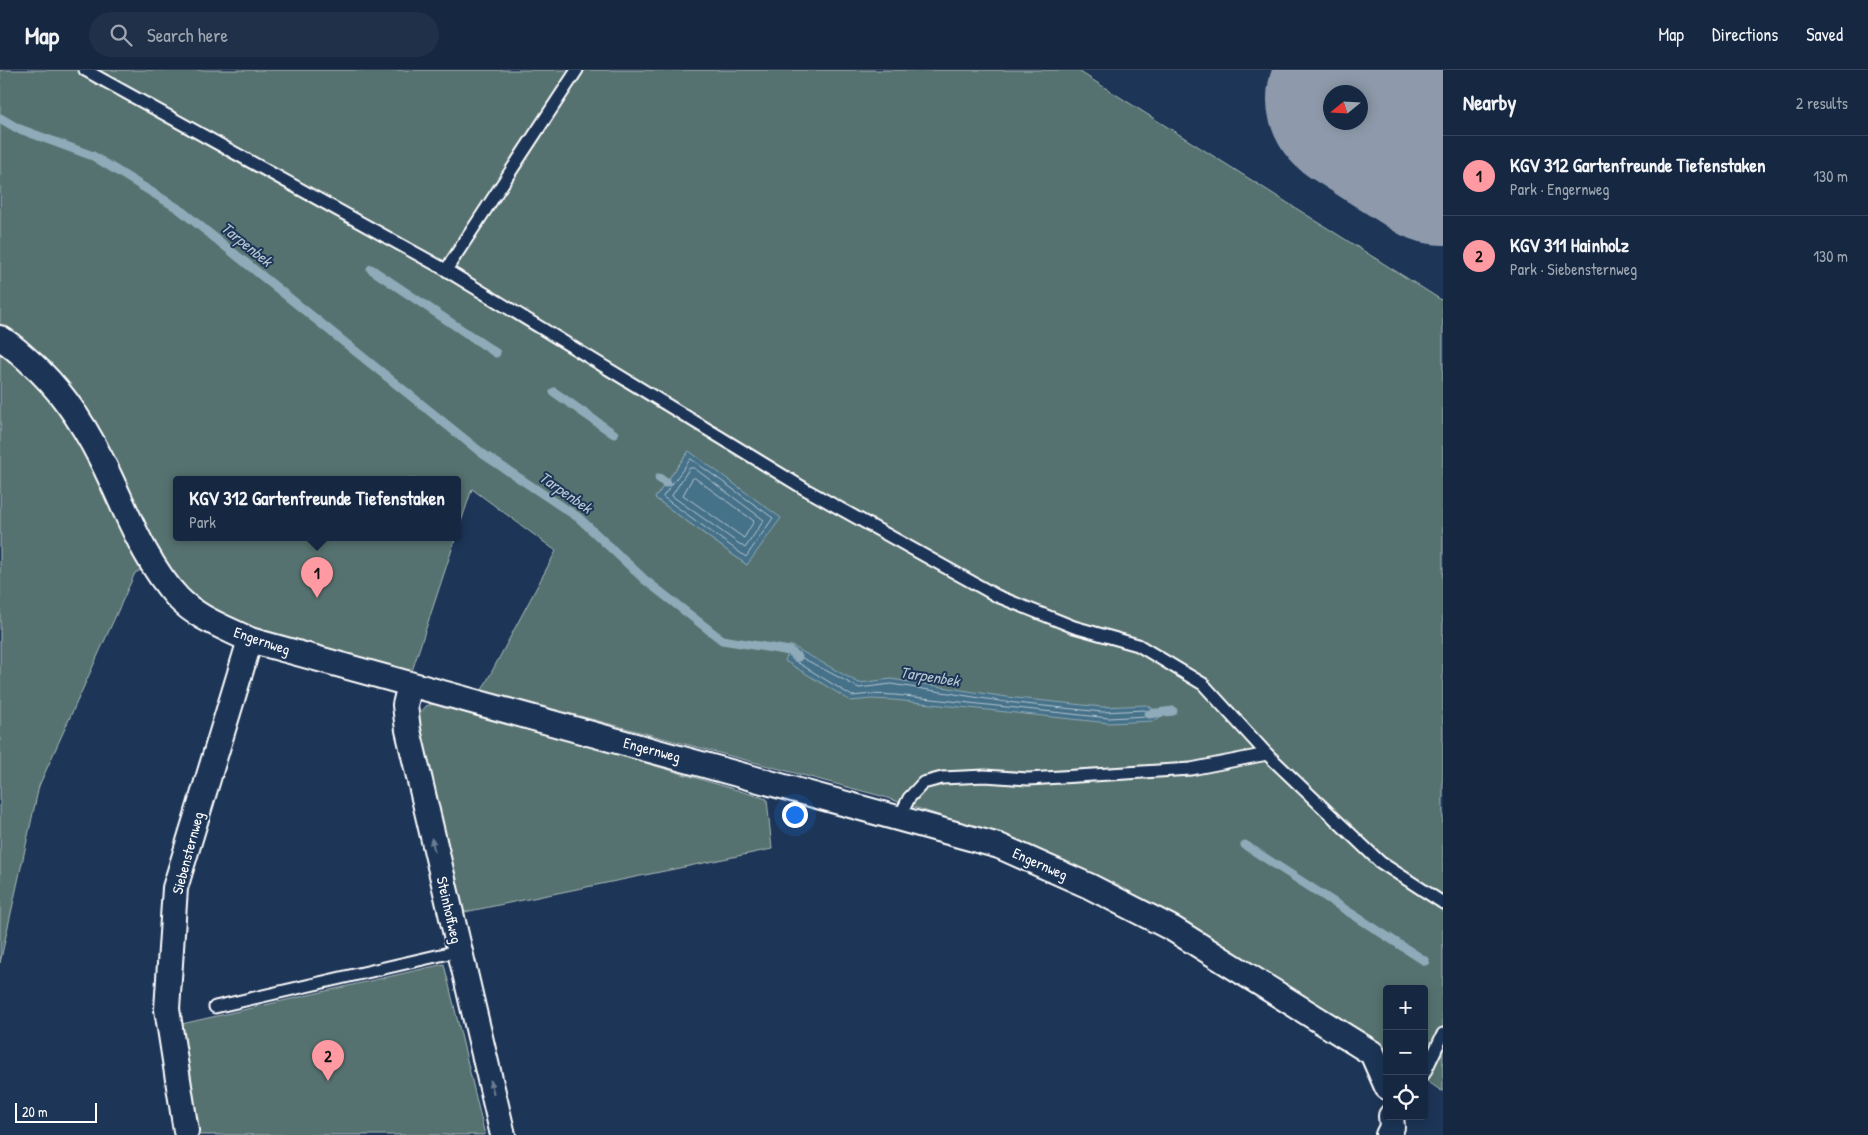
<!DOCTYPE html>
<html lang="en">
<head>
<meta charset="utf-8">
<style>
	body { margin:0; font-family:"Patrick Hand",sans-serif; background:#1f3048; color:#f1f3f6 }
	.controls { position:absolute; right:15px; bottom:15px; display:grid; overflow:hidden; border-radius:5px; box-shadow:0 2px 12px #0003 }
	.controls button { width:45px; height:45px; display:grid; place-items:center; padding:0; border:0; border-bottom:1px solid #35445a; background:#162841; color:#f1f3f6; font:25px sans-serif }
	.compass { position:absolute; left:1323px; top:15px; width:45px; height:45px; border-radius:50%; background:#162841; box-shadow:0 2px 12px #0003; rotate:252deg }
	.scale { position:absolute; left:15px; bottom:12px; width:82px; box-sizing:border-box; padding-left:5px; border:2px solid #fff; border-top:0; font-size:14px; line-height:18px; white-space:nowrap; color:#fff; -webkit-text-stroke:4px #1d3557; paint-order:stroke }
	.you { position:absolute; left:794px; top:744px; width:18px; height:18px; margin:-12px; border:4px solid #fff; border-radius:50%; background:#1a73e8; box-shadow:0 0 0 8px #1a73e833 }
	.badge { display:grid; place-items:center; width:32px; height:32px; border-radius:50%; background:#ff9aa2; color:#111; font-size:16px; font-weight:700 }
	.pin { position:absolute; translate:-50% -41px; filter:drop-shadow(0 1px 2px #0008) }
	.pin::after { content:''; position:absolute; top:26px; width:18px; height:15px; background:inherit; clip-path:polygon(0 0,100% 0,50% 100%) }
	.popup { position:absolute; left:173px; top:406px; width:288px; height:65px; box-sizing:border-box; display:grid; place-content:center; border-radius:5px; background:#162841; filter:drop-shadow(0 1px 4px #0005); font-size:16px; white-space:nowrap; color:#9ea6b1 }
	.popup b { font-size:19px; color:#f1f3f6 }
	.popup::after { content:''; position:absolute; left:50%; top:100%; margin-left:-10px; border:10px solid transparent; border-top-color:#162841 }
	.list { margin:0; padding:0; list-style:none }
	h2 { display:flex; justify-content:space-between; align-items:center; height:65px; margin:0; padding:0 20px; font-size:21px }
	h2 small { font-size:16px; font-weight:400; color:#9ea6b1 }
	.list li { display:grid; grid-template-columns:32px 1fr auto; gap:15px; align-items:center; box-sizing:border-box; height:80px; padding:0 20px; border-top:1px solid #35445a }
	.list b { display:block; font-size:19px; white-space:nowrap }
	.list p { margin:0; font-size:16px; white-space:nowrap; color:#9ea6b1 }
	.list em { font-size:16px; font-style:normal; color:#9ea6b1 }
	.icon { flex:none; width:28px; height:28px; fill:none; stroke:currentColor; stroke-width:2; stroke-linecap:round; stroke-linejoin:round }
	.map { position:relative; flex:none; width:1443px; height:1065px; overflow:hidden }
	header { display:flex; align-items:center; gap:30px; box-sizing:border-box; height:70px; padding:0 25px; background:#162841; border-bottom:1px solid #35445a }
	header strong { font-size:24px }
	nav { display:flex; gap:28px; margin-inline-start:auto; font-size:18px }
	.search { width:350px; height:45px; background:#1f3048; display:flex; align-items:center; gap:12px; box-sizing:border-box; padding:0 18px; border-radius:28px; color:#9ea6b1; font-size:19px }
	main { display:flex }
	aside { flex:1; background:#162841 }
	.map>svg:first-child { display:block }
	.green { fill:#567270; stroke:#aab8b8; fill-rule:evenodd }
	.water { fill:#457189; stroke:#8faab8 }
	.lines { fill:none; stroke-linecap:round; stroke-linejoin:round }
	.shore { stroke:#b5c6d0; stroke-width:1 }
	.stream { stroke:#8faab8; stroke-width:9 }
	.runway { stroke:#8e9aab; stroke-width:186 }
	.service-casing { stroke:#fff; stroke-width:15 }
	.minor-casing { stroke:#fff; stroke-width:28 }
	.service { stroke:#1d3557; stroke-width:11 }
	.minor { stroke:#1d3557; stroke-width:24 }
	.oneway { fill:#6c7c92 }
	.labels { text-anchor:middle; stroke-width:4; stroke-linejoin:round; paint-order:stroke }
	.street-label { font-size:15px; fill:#fff; stroke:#1d3557 }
	.water-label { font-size:16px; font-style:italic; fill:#b5c6d0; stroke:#1d3557 }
</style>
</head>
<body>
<header>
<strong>Map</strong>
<div class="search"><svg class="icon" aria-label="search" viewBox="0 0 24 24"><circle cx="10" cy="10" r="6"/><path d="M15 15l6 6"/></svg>Search here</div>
<nav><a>Map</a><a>Directions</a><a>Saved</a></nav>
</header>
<main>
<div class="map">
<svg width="1443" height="1065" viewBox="0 0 1443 1065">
	<rect width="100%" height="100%" fill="#1d3557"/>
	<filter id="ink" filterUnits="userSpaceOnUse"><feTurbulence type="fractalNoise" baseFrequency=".02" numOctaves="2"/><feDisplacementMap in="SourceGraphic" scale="10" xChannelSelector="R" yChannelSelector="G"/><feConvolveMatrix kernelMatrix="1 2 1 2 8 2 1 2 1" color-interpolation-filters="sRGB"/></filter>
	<g filter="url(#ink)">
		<g class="green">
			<path d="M0 0H1077L1443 231V1022L1424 1009V919H1387V985L1372 968 1176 845 1093 804 1001 766 881 726 482 620 556 481 472 419 457 464V409H177V467H456L412 601 250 559 211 537 186 518 163 489 135 503 39 716 0 893ZM689 381 747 495 655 428Z"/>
			<path d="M440 632 767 729 772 779 460 843 417 647 426 636Z"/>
			<path d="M444 894 485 1065H194L173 956Z"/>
		</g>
		<g class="water">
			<path d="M689 381 781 448 747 495 655 428Z"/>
			<path d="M790 575 859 613 891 609 1007 627 1102 637 1147 635 1163 645 1154 651 1109 653 894 630 871 629 851 631 785 591Z"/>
		</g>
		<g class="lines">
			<g class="shore">
				<path d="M691 389 773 448 746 487 663 427Z"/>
				<path d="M690 398H694L764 450 745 478 672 426Z"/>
				<path d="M695 408 754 451 744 468 683 425 692 409Z"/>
				<path d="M793 583 859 618 891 614 1006 632 1102 642 1145 640 1149 644 1147 646 1109 648 895 625 871 624 852 626 792 589Z"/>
			</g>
			<g class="stream">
				<path d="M0 48 17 58 93 86 179 139 483 384 579 448 645 510 722 570 790 581 798 587"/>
				<path d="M371 199 496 283"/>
				<path d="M554 322 614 364"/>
				<path d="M659 408 666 413"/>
				<path d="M1149 644 1173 641"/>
				<path d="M1245 775 1425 891"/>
			</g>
			<path class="runway" d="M1360 29 1443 82"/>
			<defs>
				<g id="service">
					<path d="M85 0 446 200 805 419 997 526 1074 557 1138 575 1203 614 1267 684 1380 792 1443 833"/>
					<path d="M446 200 577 0"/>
					<path d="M899 748 909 728 923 713 942 708 985 706 1028 709 1191 699 1267 684"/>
					<path d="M215 937 458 881"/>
					<path d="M1424 1004 1443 964"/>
				</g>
				<g id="minor">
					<path d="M0 268C11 274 20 283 30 292 60 318 83 353 101 389 125 436 142 489 178 528 197 548 226 558 250 570L999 776 1089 816 1173 859 1372 983 1387 1017"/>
					<path d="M410 615 405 635 408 660 503 1065"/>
					<path d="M186 1061 167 939 175 818 250 570"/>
					<path d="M1388 1065 1392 1057 1391 1046"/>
				</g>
			</defs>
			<use href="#service" class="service-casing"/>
			<use href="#minor" class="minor-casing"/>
			<use href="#service" class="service"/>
			<use href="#minor" class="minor"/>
		</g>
		<defs><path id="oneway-solid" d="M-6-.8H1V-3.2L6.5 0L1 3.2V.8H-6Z" transform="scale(1.25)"/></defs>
		<g class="oneway">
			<use href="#oneway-solid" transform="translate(433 775) rotate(-103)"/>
			<use href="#oneway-solid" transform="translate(492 1017) rotate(-103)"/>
		</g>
	</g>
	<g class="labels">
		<g class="street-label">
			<text transform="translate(262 571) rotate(19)" y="5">Engernweg</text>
			<text transform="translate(652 680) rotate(15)" y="5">Engernweg</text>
			<text transform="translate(188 783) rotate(-75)" y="5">Siebensternweg</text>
			<text transform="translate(1040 794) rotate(24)" y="5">Engernweg</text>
			<text transform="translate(449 840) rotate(77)" y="5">Steinhoffweg</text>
		</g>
		<g class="water-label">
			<text transform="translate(247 174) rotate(39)" y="6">Tarpenbek</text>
			<text transform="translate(566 422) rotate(35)" y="6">Tarpenbek</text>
			<text transform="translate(930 606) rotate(9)" y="6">Tarpenbek</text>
		</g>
	</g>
</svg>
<div class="controls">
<button>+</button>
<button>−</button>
<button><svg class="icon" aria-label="locate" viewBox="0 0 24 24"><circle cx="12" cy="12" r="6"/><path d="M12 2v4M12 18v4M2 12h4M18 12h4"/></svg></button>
</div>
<svg class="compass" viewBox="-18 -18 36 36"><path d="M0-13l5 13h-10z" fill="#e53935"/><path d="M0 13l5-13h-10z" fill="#9ea6b1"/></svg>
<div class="scale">20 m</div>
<div class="you"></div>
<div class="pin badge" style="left:317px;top:528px">1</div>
<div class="popup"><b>KGV 312 Gartenfreunde Tiefenstaken</b>Park</div>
<div class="pin badge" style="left:328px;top:1011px">2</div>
</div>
<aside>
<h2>Nearby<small>2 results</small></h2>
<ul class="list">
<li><span class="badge">1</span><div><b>KGV 312 Gartenfreunde Tiefenstaken</b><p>Park · Engernweg</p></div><em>130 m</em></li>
<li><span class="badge">2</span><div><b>KGV 311 Hainholz</b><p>Park · Siebensternweg</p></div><em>130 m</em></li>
</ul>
</aside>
</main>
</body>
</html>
